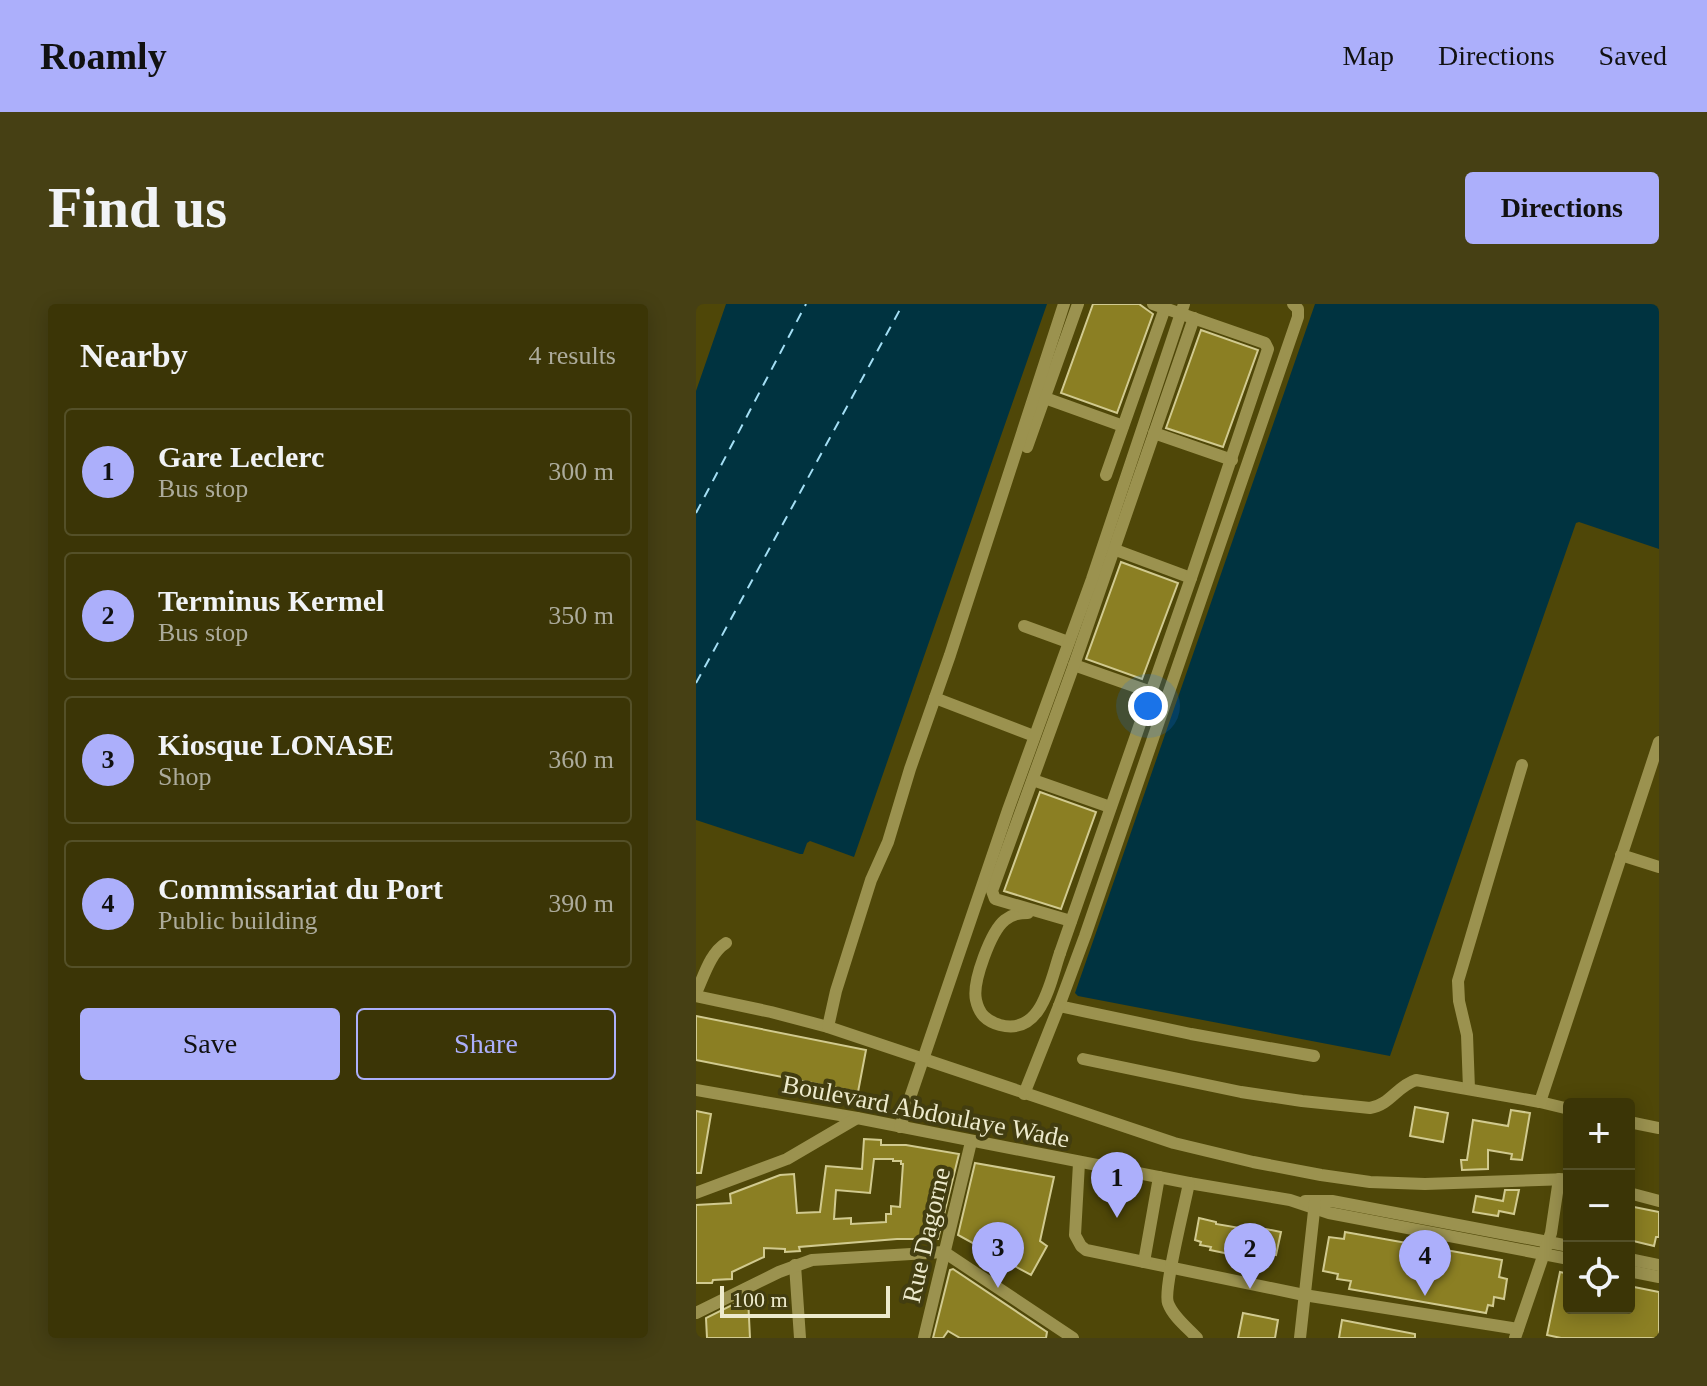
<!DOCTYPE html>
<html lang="en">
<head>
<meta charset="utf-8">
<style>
	body { margin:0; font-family:"Times New Roman",serif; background:#464014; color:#f1f3f6 }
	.controls { position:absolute; right:24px; bottom:24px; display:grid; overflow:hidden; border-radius:8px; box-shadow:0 4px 20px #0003 }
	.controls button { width:72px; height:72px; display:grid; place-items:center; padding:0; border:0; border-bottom:2px solid #545028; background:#3b3506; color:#f1f3f6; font:40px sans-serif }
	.scale { position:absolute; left:24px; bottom:20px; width:170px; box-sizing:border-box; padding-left:8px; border:4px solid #edeacc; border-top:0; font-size:22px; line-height:28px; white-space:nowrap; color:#edeacc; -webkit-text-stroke:6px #423d10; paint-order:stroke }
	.you { position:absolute; left:452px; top:402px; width:28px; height:28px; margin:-20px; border:6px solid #fff; border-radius:50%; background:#1a73e8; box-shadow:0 0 0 12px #1a73e833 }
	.badge { display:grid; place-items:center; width:52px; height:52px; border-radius:50%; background:#acaffb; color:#111; font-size:26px; font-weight:700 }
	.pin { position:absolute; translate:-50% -66px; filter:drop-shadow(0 2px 4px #0008) }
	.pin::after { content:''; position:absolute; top:42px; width:28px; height:24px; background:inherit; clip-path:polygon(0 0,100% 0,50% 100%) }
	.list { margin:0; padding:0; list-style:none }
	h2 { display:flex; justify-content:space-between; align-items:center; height:104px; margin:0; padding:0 32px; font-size:34px }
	h2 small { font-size:26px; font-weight:400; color:#acab9b }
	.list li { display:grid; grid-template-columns:52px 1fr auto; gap:24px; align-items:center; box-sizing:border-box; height:128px; margin:0 16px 16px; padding:0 16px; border:2px solid #545028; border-radius:8px }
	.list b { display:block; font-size:30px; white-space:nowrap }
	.list p { margin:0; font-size:26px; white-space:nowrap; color:#acab9b }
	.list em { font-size:26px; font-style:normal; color:#acab9b }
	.actions { display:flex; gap:16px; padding:24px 32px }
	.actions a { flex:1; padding:18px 0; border:2px solid #acaffb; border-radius:8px; text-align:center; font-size:28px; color:#acaffb }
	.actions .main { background:#acaffb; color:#111 }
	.icon { flex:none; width:44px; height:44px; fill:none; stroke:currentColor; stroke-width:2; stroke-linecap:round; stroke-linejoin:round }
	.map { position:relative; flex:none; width:963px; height:1034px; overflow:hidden; border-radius:8px }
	header { display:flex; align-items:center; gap:48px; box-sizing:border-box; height:112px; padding:0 40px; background:#acaffb; color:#111 }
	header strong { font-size:38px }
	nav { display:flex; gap:44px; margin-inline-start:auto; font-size:28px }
	.intro { display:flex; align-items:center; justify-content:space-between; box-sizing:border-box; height:192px; padding:0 48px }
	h1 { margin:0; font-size:56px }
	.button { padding:20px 36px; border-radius:8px; background:#acaffb; color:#111; font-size:28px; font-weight:700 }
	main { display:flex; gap:48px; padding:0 48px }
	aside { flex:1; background:#3b3506; border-radius:8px; box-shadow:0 4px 20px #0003 }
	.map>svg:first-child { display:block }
	.water { fill:#003340 }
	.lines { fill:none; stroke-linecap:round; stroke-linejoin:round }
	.ferry { stroke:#a3def4; stroke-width:2; stroke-dasharray:10 8; stroke-linecap:butt }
	.building { fill:#8b7f23; stroke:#d1ca8f; stroke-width:2; fill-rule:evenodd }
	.minor { stroke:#9b924f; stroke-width:12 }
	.minor-bridge { stroke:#9b924f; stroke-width:12 }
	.labels { text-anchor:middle; stroke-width:8; stroke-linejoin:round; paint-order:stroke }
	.street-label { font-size:26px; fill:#edeacc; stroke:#423d10 }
</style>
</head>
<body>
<header>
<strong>Roamly</strong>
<nav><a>Map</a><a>Directions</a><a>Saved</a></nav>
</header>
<div class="intro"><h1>Find us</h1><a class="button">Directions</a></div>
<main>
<aside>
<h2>Nearby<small>4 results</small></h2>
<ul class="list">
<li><span class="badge">1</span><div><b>Gare Leclerc</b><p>Bus stop</p></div><em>300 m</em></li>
<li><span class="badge">2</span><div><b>Terminus Kermel</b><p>Bus stop</p></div><em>350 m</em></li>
<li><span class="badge">3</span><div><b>Kiosque LONASE</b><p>Shop</p></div><em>360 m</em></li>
<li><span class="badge">4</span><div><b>Commissariat du Port</b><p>Public building</p></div><em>390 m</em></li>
</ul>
<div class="actions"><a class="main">Save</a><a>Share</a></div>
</aside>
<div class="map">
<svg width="963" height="1034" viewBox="0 0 963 1034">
	<rect width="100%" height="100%" fill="#4f4708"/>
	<g class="water">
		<path d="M30 0H351L158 553 114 537 111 539 107 550H104L0 516V87Z"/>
		<path d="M619 0H963V245L883 218 880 219 694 752 382 692 379 689Z"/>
	</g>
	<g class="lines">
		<g class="ferry">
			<path d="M0 209 110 0"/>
			<path d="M0 379 207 0"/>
		</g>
	</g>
	<g class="building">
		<path d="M397 0H443L457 10 421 109 365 89Z"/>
		<path d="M505 26 562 46 527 143 470 124Z"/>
		<path d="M425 258 482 279 446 375 390 355Z"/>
		<path d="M344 488 400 508 365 605 308 587Z"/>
		<path d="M0 712 170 746 162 788 0 756Z"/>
		<path d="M719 803 752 809 747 838 714 832Z"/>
		<path d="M815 806 834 809 826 856 815 855 816 850 792 846V865L766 866 765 856H771L777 816 812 822Z"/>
		<path d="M0 807 15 810 5 869H0Z"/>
		<path d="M168 835 185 836V841H210L263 850 242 935H201L103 943 104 947 89 948V945L68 944V953L36 968V975L17 976 16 979H0V901L35 899 34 890 84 871 98 870 101 909 124 908 130 862 166 865ZM178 855H197V857H205V860H207L204 903 195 902V910H190V918L155 920V914L138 915 140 886 174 889Z"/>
		<path d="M279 859 358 873 344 937 351 942 335 971 262 931Z"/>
		<path d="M809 886H823L818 910 803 907 802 912 777 908 780 892 807 897Z"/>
		<path d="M933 902 963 908V933H960L958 942 933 936Z"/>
		<path d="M503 914 520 918V920L567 928 570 925 585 928 580 951 575 950 574 953 563 951 562 956 514 946 515 943 504 941 505 938 499 936Z"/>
		<path d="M649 928 806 956 803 973 811 975 808 995 798 993 797 1002 792 1001 790 1009 653 985 655 977 641 975 642 970 627 967 633 933 648 935Z"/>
		<path d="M257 965 351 1028 350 1034H264L252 1027 247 1034H237L254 966Z"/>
		<path d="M864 968 873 970V1004H933V982L963 988V1034H865L851 1031Z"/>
		<path d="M52 993 54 1034H11L10 1014Z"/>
		<path d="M547 1009 582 1016 579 1034H542Z"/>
		<path d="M646 1016 719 1030V1034H643Z"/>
	</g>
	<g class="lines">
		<g class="minor">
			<path d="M349 94 427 122"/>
			<path d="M458 129 536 156"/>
			<path d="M331 143 382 0"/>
			<path d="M410 171 469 4"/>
			<path d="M417 245 495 274"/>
			<path d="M328 322 372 338"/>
			<path d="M378 361 455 388"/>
			<path d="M239 394 338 432"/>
			<path d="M337 476 414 503"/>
			<path d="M925 551 963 563"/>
			<path d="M332 609C323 609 317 610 309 616 295 627 276 678 280 696 283 710 290 717 304 721 346 732 354 678 364 649"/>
			<path d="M375 617 299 595 296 587 378 361 498 14"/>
			<path d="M0 689C8 672 14 649 30 639"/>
			<path d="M0 692 75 708 132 723 478 839 557 858 625 871 674 878 729 880 873 875"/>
			<path d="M363 702 495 730 618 752"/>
			<path d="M132 723 140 687 175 576 192 538 214 465 254 351 368 0"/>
			<path d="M387 755 545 788 606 797 674 804C694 801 701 782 720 776L844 798 963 438"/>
			<path d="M773 785 771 731 763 697 762 677 826 461"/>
			<path d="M0 786 161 814 493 879 594 896 633 909 873 955"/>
			<path d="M328 790 363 702 389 632 602 13V5L597 0"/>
			<path d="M844 798 873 805"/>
			<path d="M933 818 963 824"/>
			<path d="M204 823 312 506 396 275 488 0"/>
			<path d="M383 859 379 931 385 942 390 946 608 991 822 1025"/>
			<path d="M493 879C489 900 467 986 472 999 477 1013 492 1024 501 1034"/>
			<path d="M0 889 91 855 161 814"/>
			<path d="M933 889 963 897"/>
			<path d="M609 897H636L873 942"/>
			<path d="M933 955 963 961"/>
			<path d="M448 958 463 873"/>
			<path d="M99 961 104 1034"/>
			<path d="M933 967 963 973"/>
			<path d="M0 1009 83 968 116 956 248 948 377 1034"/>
			<path d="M228 1034 275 838"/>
			<path d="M604 1034 619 898"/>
			<path d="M819 1034 855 929 863 875"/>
		</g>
		<path class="minor-bridge" d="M364 649 495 274 572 45 569 39 457 0"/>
	</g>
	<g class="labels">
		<g class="street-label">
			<text transform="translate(230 807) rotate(11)" y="9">Boulevard Abdoulaye Wade</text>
			<text transform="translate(230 931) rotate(-77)" y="9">Rue Dagorne</text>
		</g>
	</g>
</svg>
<div class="controls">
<button>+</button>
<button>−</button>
<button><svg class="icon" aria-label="locate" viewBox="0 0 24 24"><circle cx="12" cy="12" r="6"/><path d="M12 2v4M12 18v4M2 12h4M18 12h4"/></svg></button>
</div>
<div class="scale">100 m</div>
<div class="you"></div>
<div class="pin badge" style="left:421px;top:914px">1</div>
<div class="pin badge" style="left:554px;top:985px">2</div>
<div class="pin badge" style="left:302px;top:984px">3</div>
<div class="pin badge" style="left:729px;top:992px">4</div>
</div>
</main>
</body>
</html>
